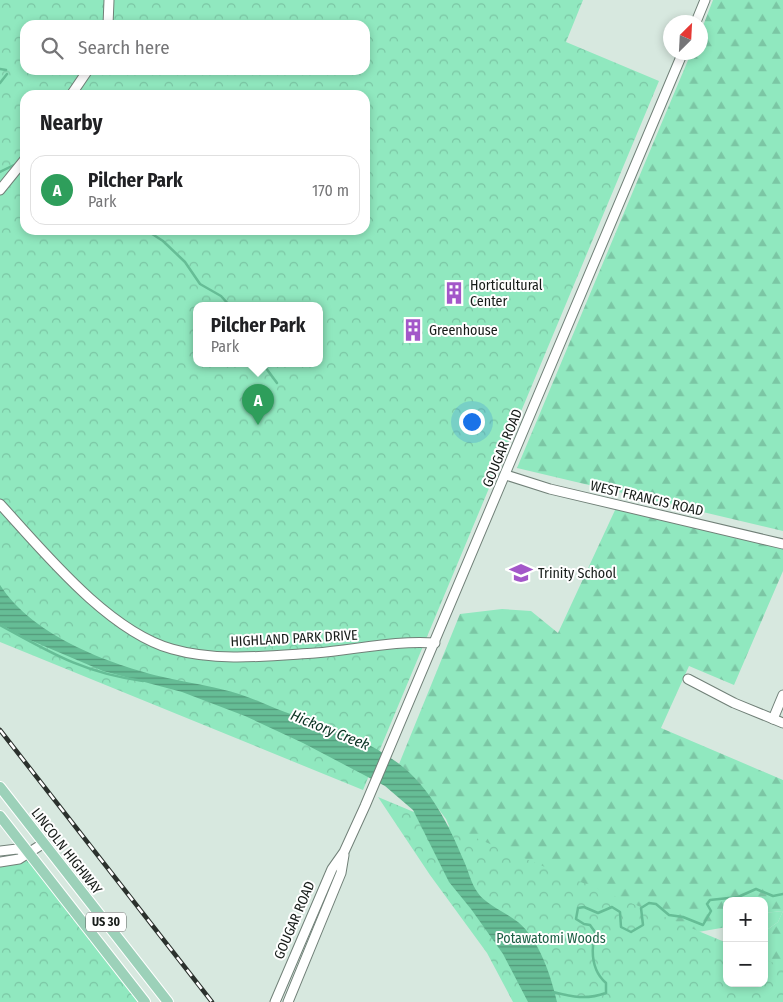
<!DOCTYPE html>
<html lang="en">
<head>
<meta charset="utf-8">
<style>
	body { margin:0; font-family:"Fira Sans Condensed",sans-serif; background:#f6f6f6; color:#202124 }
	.controls { position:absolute; right:15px; bottom:15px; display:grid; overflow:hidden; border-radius:10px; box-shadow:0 2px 8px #0003 }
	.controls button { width:45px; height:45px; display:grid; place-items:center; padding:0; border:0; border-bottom:1px solid #e0e0e0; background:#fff; color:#202124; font:25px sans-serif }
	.compass { position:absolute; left:663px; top:15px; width:45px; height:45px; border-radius:50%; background:#fff; box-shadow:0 2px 8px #0003; rotate:24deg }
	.you { position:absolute; left:471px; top:421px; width:18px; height:18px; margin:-12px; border:4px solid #fff; border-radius:50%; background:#1a73e8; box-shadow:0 0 0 8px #1a73e833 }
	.badge { display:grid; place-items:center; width:32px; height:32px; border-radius:50%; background:#7c3aed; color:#fff; font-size:16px; font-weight:700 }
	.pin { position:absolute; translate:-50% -41px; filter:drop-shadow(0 1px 2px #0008) }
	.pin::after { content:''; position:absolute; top:26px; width:18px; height:15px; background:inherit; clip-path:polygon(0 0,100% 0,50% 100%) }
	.popup { position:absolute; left:193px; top:302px; width:130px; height:65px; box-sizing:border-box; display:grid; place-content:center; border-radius:10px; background:#fff; filter:drop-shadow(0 1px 4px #0005); font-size:16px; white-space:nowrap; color:#757577 }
	.popup b { font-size:19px; color:#202124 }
	.popup::after { content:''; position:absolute; left:50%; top:100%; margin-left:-10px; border:10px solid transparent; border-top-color:#fff }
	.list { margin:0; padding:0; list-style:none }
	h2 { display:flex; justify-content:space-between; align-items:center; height:65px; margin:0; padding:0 20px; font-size:21px }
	h2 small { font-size:16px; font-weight:400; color:#757577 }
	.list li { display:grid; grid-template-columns:32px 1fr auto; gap:15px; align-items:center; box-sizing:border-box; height:70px; margin:0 10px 10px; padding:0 10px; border:1px solid #e0e0e0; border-radius:15px }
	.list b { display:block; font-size:19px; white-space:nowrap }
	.list p { margin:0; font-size:16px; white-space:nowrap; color:#757577 }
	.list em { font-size:16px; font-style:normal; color:#757577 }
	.icon { flex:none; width:28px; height:28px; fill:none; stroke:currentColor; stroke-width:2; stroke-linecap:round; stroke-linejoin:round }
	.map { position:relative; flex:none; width:783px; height:1002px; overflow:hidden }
	.search { position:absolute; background:#fff; box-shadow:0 2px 8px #0003; left:20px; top:20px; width:350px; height:55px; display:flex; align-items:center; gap:12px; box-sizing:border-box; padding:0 18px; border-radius:15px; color:#757577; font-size:19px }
	.panel { position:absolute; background:#fff; box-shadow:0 2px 8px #0003; left:20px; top:90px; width:350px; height:145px; border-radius:15px }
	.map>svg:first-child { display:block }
	.grass { fill:#90e8bf }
	.forest { fill:url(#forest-firs) }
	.park { fill:url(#park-crowns); fill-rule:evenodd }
	.water { fill:url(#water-rules) }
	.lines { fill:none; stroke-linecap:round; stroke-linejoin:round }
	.stream { stroke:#66bd96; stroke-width:2.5 }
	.minor-casing { stroke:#718078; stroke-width:11 }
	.major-casing { stroke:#fff; stroke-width:12 }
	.minor { stroke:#fff; stroke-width:9 }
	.major { stroke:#9cd1b9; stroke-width:10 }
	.rail-casing { stroke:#2b312d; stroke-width:4.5 }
	.rail { stroke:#fff; stroke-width:2.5; stroke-dasharray:8; stroke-linecap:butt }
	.labels { text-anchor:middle; stroke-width:4; stroke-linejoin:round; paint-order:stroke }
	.shield { fill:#fff; stroke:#5d605e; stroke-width:1 }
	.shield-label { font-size:12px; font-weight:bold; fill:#171c19 }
	.poi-label { font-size:14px; fill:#171c19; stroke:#fff; text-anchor:start }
	.street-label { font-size:14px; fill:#171c19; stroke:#fff }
	.park-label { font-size:14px; fill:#1c5f44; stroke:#fff }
	.water-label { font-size:15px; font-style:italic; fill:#0b3323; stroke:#fff }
</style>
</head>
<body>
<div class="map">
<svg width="783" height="1002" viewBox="0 0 783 1002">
	<defs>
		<pattern id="forest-firs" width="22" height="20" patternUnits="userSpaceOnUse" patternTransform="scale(1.25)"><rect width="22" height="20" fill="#90e8bf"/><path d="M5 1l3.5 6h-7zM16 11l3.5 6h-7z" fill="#7bc6a4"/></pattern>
		<pattern id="park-crowns" width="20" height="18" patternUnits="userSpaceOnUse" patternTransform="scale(1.25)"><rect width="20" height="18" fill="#90e8bf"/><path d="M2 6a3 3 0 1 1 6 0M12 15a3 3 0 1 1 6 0" fill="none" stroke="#7bc6a4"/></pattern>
		<pattern id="water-rules" width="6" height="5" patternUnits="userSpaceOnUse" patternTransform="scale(1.25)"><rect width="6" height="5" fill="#66bd96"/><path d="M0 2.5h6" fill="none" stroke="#53997a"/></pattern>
	</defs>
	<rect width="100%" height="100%" fill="#d7e8df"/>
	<path class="grass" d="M783 911 778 922 764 932V913Z"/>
	<g class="forest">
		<path d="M713 0H783V531L517 468 691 53 700 52 701 31Z"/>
		<path d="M616 508 783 549V571L734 685 689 666 661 728 783 780V911L764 913V901H727V927L698 932 660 930 478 894 446 819 419 783 399 764 460 614 502 609 531 611 558 633Z"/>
		<path d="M783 911V1002L727 983H764V932L778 922Z"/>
	</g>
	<g class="park">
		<path d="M0 0H583L566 42 659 81 363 790 0 642ZM25 25H365V70H25ZM25 95H365V230H25ZM197 306H319V364H197Z"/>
		<path d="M378 797 727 943V983H764V959L783 967V1002H513L487 953 430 875Z"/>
		<path d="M26 857 140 1002H0V862Z"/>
	</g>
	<path class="water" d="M0 585C33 637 115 667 172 679 195 684 217 687 239 694 254 699 269 706 285 712 326 727 361 736 398 763 430 787 448 823 463 859 468 869 471 884 478 893 485 904 507 913 518 922 539 939 551 976 557 1002H528L503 954 471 909 449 882 413 810 385 786 303 743 245 716 182 692 103 671 25 638 0 624Z"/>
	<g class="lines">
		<g class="stream">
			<path d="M0 69 6 70"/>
			<path d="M0 83 7 74"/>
			<path d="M24 169 25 170"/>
			<path d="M0 172 14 165"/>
			<path d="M146 230 163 241 185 262 200 284 221 296 230 306"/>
			<path d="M263 364 277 383"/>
			<path d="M0 625C51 653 84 673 143 681"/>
			<path d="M553 992C573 997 586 1000 606 993V983C591 970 591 950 595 932L590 925 584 924 576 919 578 908 584 907 598 913 612 907 620 912 621 927 631 932 643 925 641 908 649 903 656 904 669 915 683 917 703 925 711 911 707 904 710 900 738 897 756 889 773 896 783 894"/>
		</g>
		<defs>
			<g id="minor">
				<path d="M696 22 705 0"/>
				<path d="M108 25 109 0"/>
				<path d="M71 95 88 70"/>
				<path d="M0 190 25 159"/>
				<path d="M506 475 550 489 783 544"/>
				<path d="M0 504C44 552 108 631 172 649 217 662 268 656 315 653 355 650 395 640 435 643"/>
				<path d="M688 679 734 703 783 723"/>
				<path d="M773 719 783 695"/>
				<path d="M0 851 17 849 28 852"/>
				<path d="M0 862 19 859 44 843"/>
				<path d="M275 1002 332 869 344 852 365 806 683 52"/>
				<path d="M288 1002 341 873 344 855"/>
			</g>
			<g id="major">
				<path d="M0 787 168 1002"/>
				<path d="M0 816 145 1002"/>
			</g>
		</defs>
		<use href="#minor" class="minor-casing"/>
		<use href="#major" class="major-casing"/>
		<use href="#minor" class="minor"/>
		<use href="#major" class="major"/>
		<defs>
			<path id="rail" d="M0 730 212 1002"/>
		</defs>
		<use href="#rail" class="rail-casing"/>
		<use href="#rail" class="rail"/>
	</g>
	<defs>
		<symbol id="building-bare" viewBox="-9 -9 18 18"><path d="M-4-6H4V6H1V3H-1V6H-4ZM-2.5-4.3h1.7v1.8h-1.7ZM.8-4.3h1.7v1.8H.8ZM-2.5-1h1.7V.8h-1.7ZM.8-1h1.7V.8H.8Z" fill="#a357c9" stroke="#fff" stroke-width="2.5" paint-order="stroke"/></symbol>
		<symbol id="school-bare" viewBox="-9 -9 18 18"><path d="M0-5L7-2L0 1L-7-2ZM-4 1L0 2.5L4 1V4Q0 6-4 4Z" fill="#a357c9" stroke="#fff" stroke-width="2.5" paint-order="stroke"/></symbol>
	</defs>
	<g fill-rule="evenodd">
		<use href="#building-bare" x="438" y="277" width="32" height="32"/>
		<use href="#building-bare" x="397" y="314" width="32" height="32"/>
		<use href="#school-bare" x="505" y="557" width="32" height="32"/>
	</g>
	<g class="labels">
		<rect class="shield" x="86" y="912.5" width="40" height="19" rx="4"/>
		<g class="shield-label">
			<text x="106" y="926">US 30</text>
		</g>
		<g class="poi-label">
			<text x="470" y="290">Horticultural<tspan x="470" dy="16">Center</tspan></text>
			<text x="429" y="335">Greenhouse</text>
			<text x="538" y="578">Trinity School</text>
		</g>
		<g class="street-label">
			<text transform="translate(502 448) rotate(-68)" y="5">GOUGAR ROAD</text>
			<text transform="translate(647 498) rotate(13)" y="5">WEST FRANCIS ROAD</text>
			<text transform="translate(294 638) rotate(-3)" y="5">HIGHLAND PARK DRIVE</text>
			<text transform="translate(67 851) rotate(52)" y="5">LINCOLN HIGHWAY</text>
			<text transform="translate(294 920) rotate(-67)" y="5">GOUGAR ROAD</text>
		</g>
		<g class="park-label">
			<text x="551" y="943">Potawatomi Woods</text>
		</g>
		<g class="water-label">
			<text transform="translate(330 730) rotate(22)" y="5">Hickory Creek</text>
		</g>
	</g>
</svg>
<div class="controls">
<button>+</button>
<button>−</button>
</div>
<svg class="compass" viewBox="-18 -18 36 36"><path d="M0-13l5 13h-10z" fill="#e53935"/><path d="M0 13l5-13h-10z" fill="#757577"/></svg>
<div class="you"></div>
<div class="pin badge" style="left:258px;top:425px;background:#2e9e5b">A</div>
<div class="popup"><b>Pilcher Park</b>Park</div>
<div class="search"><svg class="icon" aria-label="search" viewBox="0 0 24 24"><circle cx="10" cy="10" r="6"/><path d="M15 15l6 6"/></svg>Search here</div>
<section class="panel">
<h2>Nearby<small></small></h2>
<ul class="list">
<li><span class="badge" style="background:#2e9e5b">A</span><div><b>Pilcher Park</b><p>Park</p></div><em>170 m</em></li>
</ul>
</section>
</div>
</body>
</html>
